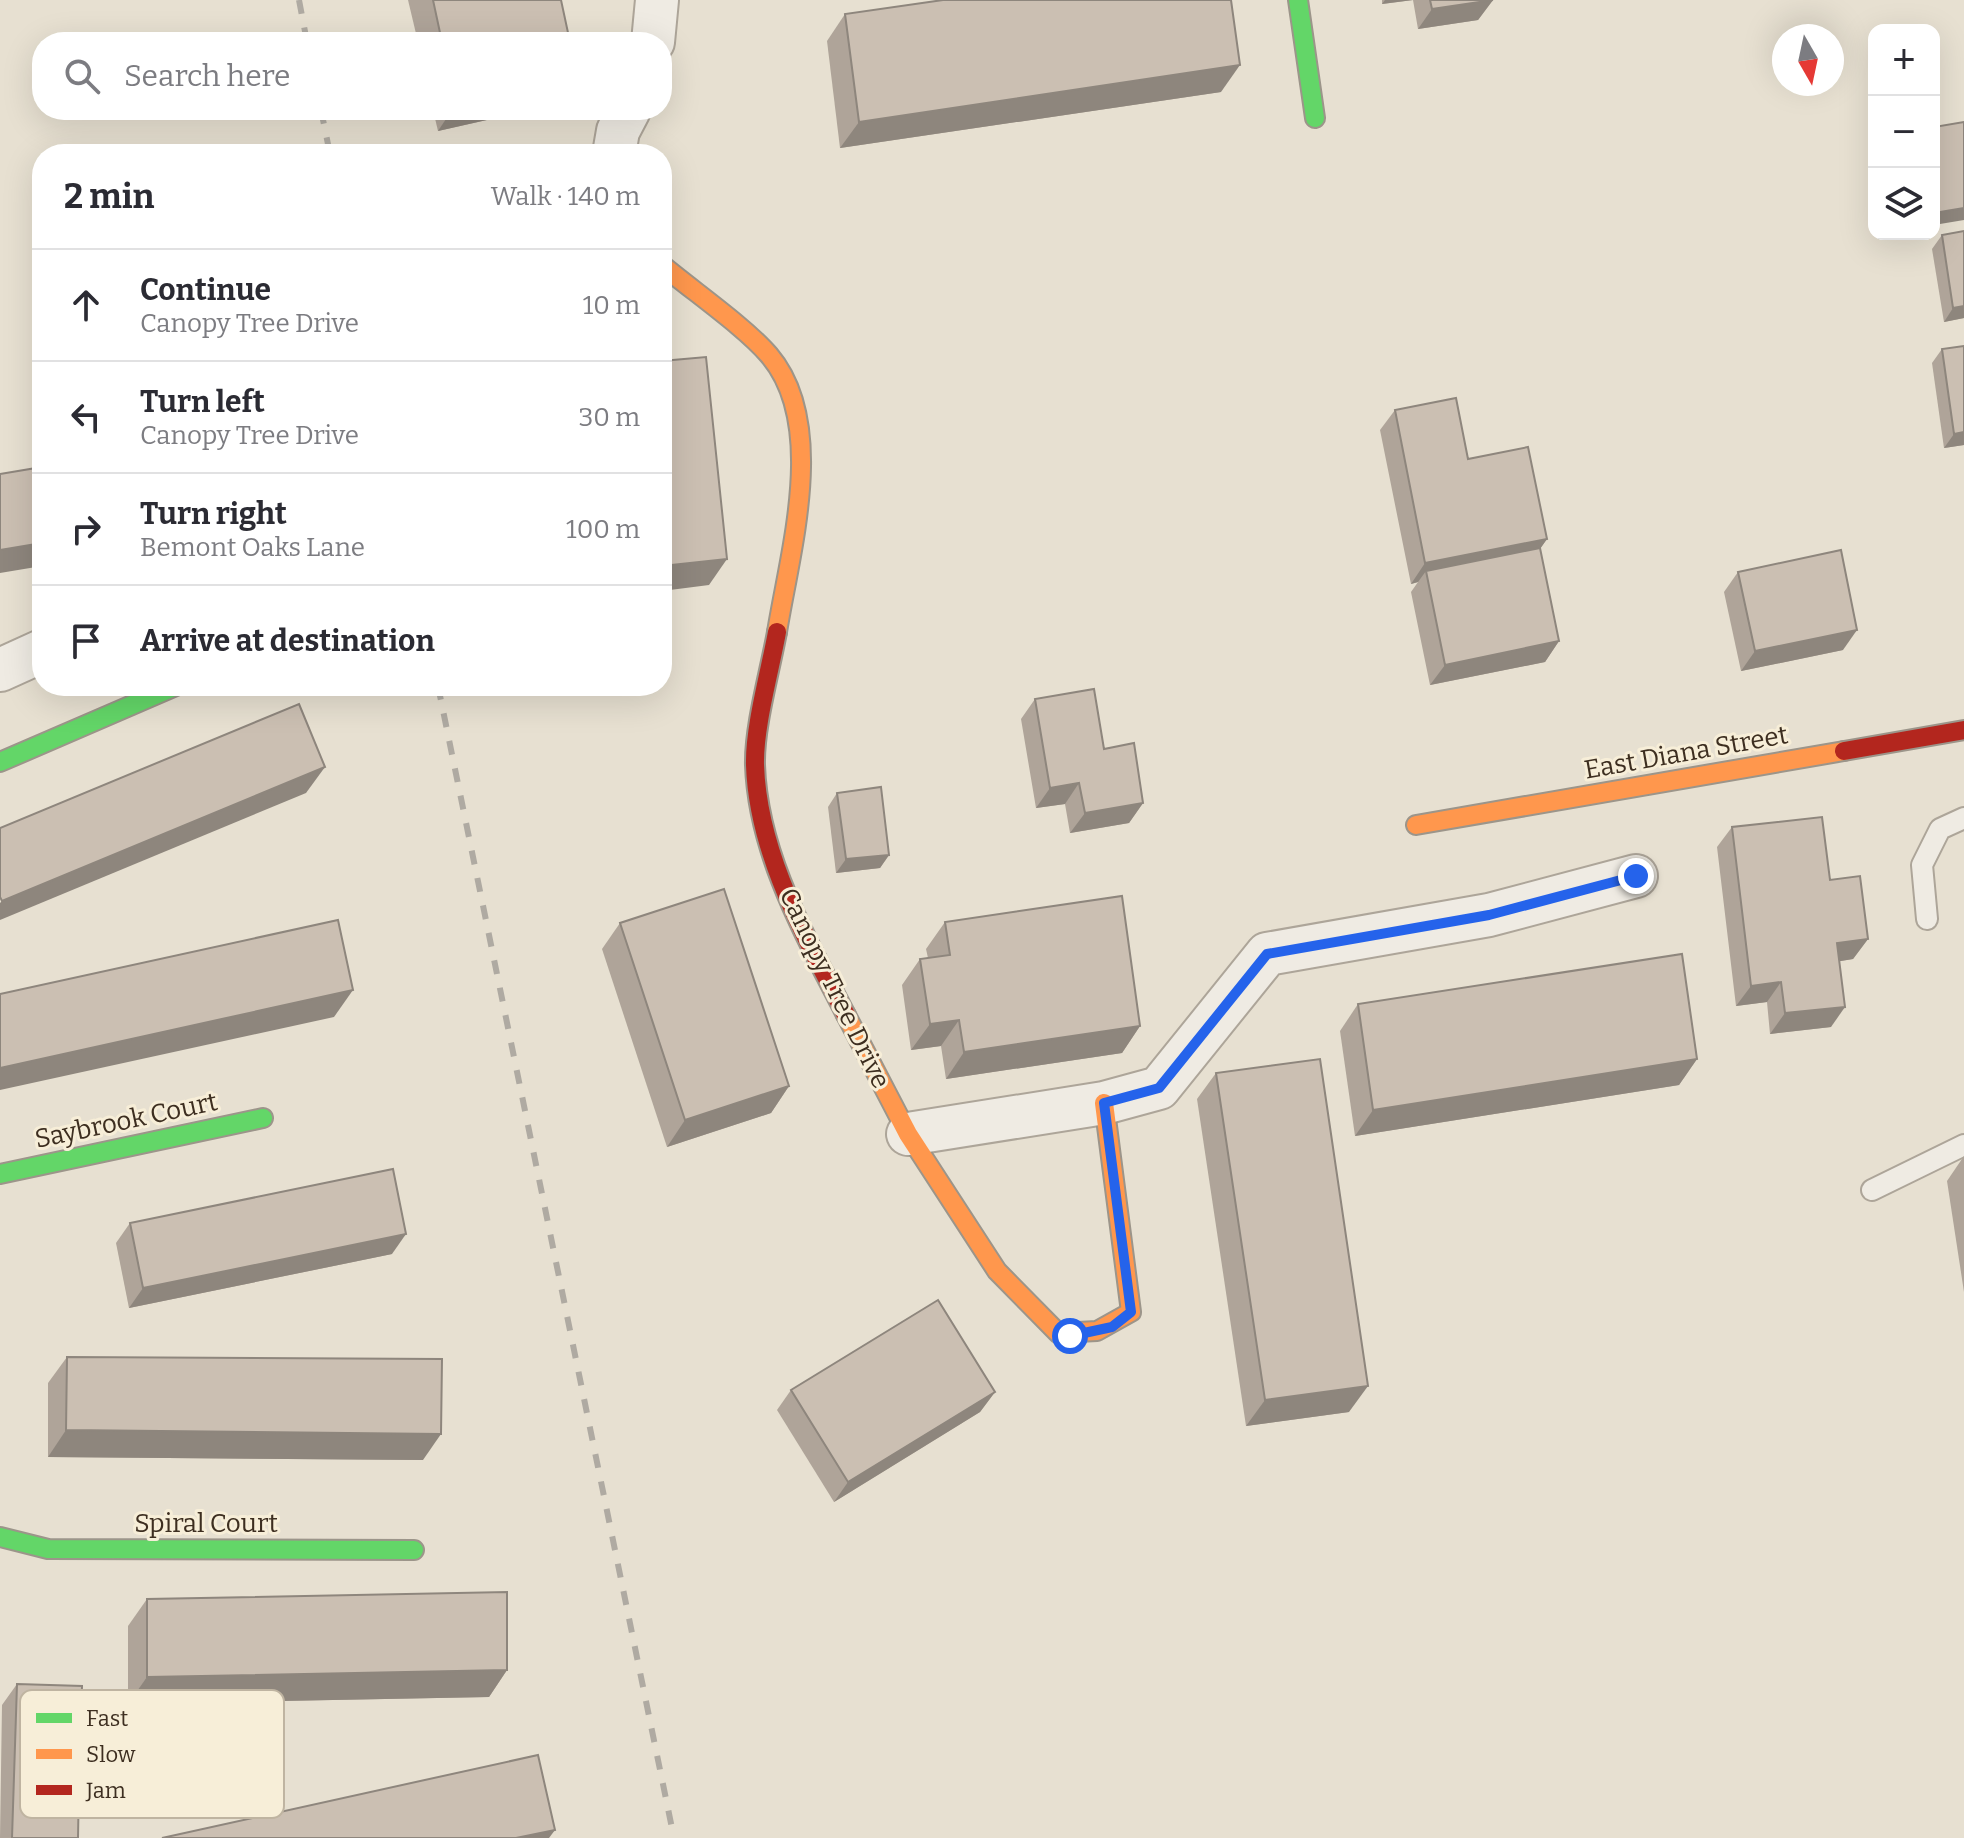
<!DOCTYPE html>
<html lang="en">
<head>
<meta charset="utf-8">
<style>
	body { margin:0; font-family:Bitter,serif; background:#f7f7f7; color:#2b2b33 }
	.controls { position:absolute; right:24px; top:24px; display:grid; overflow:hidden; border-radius:16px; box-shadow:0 8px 32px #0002 }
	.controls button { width:72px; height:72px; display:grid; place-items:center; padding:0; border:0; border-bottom:2px solid #e1e1e2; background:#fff; color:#2b2b33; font:40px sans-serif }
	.compass { position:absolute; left:1772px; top:24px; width:72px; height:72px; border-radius:50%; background:#fff; box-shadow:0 8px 32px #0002; rotate:171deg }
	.stop { position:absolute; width:24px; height:24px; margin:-18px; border:6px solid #2563eb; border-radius:50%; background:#fff }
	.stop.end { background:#2563eb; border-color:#fff; box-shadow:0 2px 8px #0008 }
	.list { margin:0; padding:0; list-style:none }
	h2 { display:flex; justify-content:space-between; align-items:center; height:104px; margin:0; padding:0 32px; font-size:34px }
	h2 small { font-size:26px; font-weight:400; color:#7c7c81 }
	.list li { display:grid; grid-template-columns:52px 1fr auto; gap:24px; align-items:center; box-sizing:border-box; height:112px; padding:0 32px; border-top:2px solid #e1e1e2 }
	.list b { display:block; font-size:30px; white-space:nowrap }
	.list p { margin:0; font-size:26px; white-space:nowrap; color:#7c7c81 }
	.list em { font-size:26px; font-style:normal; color:#7c7c81 }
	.icon { flex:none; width:44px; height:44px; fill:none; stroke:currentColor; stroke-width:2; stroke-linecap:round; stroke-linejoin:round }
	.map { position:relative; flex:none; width:1964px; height:1838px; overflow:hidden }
	.search { position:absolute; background:#fff; box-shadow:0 8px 32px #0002; left:32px; top:32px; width:640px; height:88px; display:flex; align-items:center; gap:20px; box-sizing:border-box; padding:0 28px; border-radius:32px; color:#7c7c81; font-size:30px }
	.panel { position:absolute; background:#fff; box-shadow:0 8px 32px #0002; left:32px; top:144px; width:640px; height:552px; border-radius:32px }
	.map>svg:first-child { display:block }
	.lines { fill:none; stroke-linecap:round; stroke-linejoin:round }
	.lane-casing { stroke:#ada599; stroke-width:24 }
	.street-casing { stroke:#ada599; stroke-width:46 }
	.fast-casing { stroke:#9c958a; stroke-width:22 }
	.slow-casing { stroke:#9c958a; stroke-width:22 }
	.jam-casing { stroke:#9c958a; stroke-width:22 }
	.lane { stroke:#efebe3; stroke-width:20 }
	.street { stroke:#efebe3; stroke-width:42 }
	.fast { stroke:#63d668; stroke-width:18 }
	.slow { stroke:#ff974d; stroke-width:18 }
	.jam { stroke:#b3261e; stroke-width:18 }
	.rail { stroke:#afaaa2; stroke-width:6; stroke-dasharray:14 14; stroke-linecap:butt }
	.wall { fill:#afa499 }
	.shaded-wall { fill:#8e867d }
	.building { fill:#cbbfb2; stroke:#8e867d; stroke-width:2 }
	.route { stroke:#2563eb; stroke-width:10 }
	.labels { text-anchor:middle; stroke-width:6; stroke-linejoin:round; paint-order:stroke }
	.street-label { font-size:26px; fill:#3d2e20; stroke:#f7eed8 }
	.key { fill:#f7eed8; stroke:#bfb4a1; stroke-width:2 }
	.key-label { font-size:22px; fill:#3d2e20 }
</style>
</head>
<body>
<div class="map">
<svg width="1964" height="1838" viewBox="0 0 1964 1838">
	<rect width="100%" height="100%" fill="#e7e0d1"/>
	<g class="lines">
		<defs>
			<g id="lane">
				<path d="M1927 919 1922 865 1940 829 1964 818"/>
				<path d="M1872 1190 1964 1145"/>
			</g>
			<g id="street">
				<path d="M653 42 657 0"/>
				<path d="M614 154 618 131 629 110"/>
				<path d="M0 670 42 651"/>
				<path d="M908 1134 1104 1103 1159 1088 1267 954 1489 915 1636 876"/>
			</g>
			<g id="fast">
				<path d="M1298 0 1315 118"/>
				<path d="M0 762 176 686"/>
				<path d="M0 1174 263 1118"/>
				<path d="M0 1537 48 1549 414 1550"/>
			</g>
			<g id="slow">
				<path d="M662 265C693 291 745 327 769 355 828 424 790 551 777 632"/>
				<path d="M1416 825 1844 751"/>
				<path d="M846 1015 908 1134 997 1271 1058 1333 1097 1331 1131 1312 1104 1103"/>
			</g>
			<g id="jam">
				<path d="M777 632C770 671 754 727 755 765 758 855 806 937 846 1015"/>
				<path d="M1844 751 1964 730"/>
			</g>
		</defs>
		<use href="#lane" class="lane-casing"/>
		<use href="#street" class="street-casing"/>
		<use href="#fast" class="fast-casing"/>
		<use href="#slow" class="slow-casing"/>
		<use href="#jam" class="jam-casing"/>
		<use href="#lane" class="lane"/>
		<use href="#street" class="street"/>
		<use href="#fast" class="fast"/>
		<use href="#slow" class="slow"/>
		<use href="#jam" class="jam"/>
		<g class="rail">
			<path d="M299 0 307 42"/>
			<path d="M321 110 330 154"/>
			<path d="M438 686 674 1838"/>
		</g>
	</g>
	<g class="wall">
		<path d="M408 0H561L570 42H418Z"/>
		<path d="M1382 0H1493L1478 20 1418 29 1413 0 1382 4Z"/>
		<path d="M845 14 1221 92 840 148 827 41Z"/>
		<path d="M433 110H531L438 131Z"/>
		<path d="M1942 235 1964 318 1944 322 1932 249Z"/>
		<path d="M1964 346V445L1944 448 1932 363 1942 349Z"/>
		<path d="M1395 410 1468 459 1547 539 1540 549 1559 641 1545 662 1430 685 1411 592 1418 582 1411 584 1380 430Z"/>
		<path d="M1738 572 1843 650 1741 671 1724 592Z"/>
		<path d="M1035 699 1104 749 1143 803 1129 823 1070 833 1065 804 1036 808 1021 719Z"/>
		<path d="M837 793 889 855 880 868 836 873 828 807Z"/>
		<path d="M1732 827 1830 880 1868 939 1853 959 1840 961 1831 1027 1770 1034 1767 1002 1736 1006 1717 847Z"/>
		<path d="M945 922 1140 1026 1122 1053 946 1079 941 1046 911 1050 902 985 920 959 928 958 926 949Z"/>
		<path d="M620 923 789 1086 771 1113 667 1147 602 949Z"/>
		<path d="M1358 1004 1697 1059 1679 1085 1355 1136 1340 1031Z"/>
		<path d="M1216 1073 1349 1412 1246 1426 1197 1099Z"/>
		<path d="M1964 1156V1292L1947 1181Z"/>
		<path d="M130 1223 392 1254 129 1308 116 1243Z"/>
		<path d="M67 1357 423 1460 48 1457V1383Z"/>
		<path d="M791 1390 995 1392 980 1412 834 1502 777 1410Z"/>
		<path d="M147 1599 507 1670 489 1697 128 1704V1626Z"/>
		<path d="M17 1684 81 1718 99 1805 79 1804 78 1838H0L2 1705Z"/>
	</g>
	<g class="shaded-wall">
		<path d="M1385 0H1413L1382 4Z"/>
		<path d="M1493 0 1478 20 1418 29 1432 9Z"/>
		<path d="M1240 65 1221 92 840 148 859 122Z"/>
		<path d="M452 110H531L438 131Z"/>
		<path d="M1964 208V220L1934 225V213Z"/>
		<path d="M1964 306V318L1944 322 1953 308Z"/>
		<path d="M1964 432V445L1944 448 1954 434Z"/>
		<path d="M1547 539 1532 560 1426 571 1418 582 1411 584 1425 563Z"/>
		<path d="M42 543V566L0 573V550Z"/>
		<path d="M727 559 709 585 662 591V566Z"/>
		<path d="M1857 630 1843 650 1741 671 1755 651Z"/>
		<path d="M1559 641 1545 662 1430 685 1445 665Z"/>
		<path d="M325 767 306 793 0 920V903L2 901Z"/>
		<path d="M1079 783 1065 804 1036 808 1050 788Z"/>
		<path d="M1143 803 1129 823 1070 833 1085 813Z"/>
		<path d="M889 855 880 868 836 873 846 859Z"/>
		<path d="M1868 939 1853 959 1823 964 1837 943Z"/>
		<path d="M1781 982 1767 1002 1736 1006 1751 986Z"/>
		<path d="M353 990 334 1017 0 1090V1068Z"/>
		<path d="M1845 1007 1831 1027 1770 1034 1785 1013Z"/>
		<path d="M959 1020 941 1046 911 1050 930 1024Z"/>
		<path d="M1140 1026 1122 1053 946 1079 964 1052Z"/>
		<path d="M1697 1059 1679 1085 1355 1136 1373 1110Z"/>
		<path d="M789 1086 771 1113 667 1147 685 1120Z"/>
		<path d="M406 1234 392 1254 129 1308 143 1288Z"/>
		<path d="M1368 1386 1349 1412 1246 1426 1265 1400Z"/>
		<path d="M995 1392 980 1412 834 1502 848 1482Z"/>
		<path d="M66 1430 441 1434 423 1460 48 1457Z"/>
		<path d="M507 1670 489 1697 128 1704 147 1677Z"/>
		<path d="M79 1783 113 1785 99 1805 65 1803Z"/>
		<path d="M555 1830 549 1838H516Z"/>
	</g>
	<g class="building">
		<path d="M433 0H561L570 42H442Z"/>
		<path d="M943 0H1231L1240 65 859 122 845 14Z"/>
		<path d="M1430 0H1493L1432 9Z"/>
		<path d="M1964 122V208L1934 213V127Z"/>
		<path d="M1964 231V306L1953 308 1942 235Z"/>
		<path d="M1964 346V432L1954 434 1942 349Z"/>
		<path d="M706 357 727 559 662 566V361Z"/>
		<path d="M1456 398 1468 459 1528 447 1547 539 1425 563 1395 410Z"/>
		<path d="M42 467V543L0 550V474Z"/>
		<path d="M1540 548 1559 641 1445 665 1426 571Z"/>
		<path d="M1841 550 1857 630 1755 651 1738 572Z"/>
		<path d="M1094 689 1104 749 1134 743 1143 803 1085 813 1079 783 1050 788 1035 699Z"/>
		<path d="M299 704 325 767 2 901 0 897V828Z"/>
		<path d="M881 787 889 855 846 859 837 793Z"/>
		<path d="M1822 817 1830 880 1860 876 1868 939 1837 943 1845 1007 1785 1013 1781 982 1751 986 1732 827Z"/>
		<path d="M724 889 789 1086 685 1120 620 923Z"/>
		<path d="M1122 896 1140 1026 964 1052 959 1020 930 1024 920 959 950 955 945 922Z"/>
		<path d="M338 920 353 990 0 1068V994Z"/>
		<path d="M1682 954 1697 1059 1373 1110 1358 1004Z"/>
		<path d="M1320 1059 1368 1386 1265 1400 1216 1073Z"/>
		<path d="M393 1169 406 1234 143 1288 130 1223Z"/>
		<path d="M938 1300 995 1392 848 1482 791 1390Z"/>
		<path d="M67 1357 442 1359 441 1434 66 1430Z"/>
		<path d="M507 1592V1670L147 1677V1599Z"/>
		<path d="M17 1684 82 1686 81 1718 114 1719 113 1785 79 1783 78 1838H12Z"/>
		<path d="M538 1755 555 1830 516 1838H162Z"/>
	</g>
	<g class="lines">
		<path class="route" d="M1070 1336 1112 1327 1131 1312 1104 1103 1159 1088 1267 954 1489 915 1636 876"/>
	</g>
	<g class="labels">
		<g class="street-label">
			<text transform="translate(1686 752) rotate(-10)" y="9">East Diana Street</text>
			<text transform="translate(835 988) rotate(64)" y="9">Canopy Tree Drive</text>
			<text transform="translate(126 1120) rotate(-12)" y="9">Saybrook Court</text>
			<text x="206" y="1532">Spiral Court</text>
		</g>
	</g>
	<rect x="20" y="1690" width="264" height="128" rx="12" class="key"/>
	<rect x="36" y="1713" width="36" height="10" fill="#63d668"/>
	<rect x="36" y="1749" width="36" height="10" fill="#ff974d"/>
	<rect x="36" y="1785" width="36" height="10" fill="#b3261e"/>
	<g class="key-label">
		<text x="86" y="1726">Fast</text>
		<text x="86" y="1762">Slow</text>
		<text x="86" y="1798">Jam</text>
	</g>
</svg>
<div class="controls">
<button>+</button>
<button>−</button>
<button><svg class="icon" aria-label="layers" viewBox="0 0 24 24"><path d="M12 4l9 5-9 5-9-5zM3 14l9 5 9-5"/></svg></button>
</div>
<svg class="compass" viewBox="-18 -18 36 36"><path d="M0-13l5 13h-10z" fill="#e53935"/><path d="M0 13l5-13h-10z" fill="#7c7c81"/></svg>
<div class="stop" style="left:1070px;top:1336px"></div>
<div class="stop end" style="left:1636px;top:876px"></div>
<div class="search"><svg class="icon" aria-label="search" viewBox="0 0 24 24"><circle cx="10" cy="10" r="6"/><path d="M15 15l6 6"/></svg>Search here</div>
<section class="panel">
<h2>2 min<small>Walk · 140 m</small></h2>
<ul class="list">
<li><svg class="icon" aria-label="ahead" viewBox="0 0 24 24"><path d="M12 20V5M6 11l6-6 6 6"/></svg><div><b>Continue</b><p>Canopy Tree Drive</p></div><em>10 m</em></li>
<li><svg class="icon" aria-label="left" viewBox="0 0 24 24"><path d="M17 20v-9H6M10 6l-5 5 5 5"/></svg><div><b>Turn left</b><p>Canopy Tree Drive</p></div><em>30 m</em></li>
<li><svg class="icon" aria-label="right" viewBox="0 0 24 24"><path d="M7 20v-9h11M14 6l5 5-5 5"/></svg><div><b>Turn right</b><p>Bemont Oaks Lane</p></div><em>100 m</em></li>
<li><svg class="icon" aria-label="arrive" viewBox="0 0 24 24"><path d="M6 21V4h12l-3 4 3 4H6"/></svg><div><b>Arrive at destination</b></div></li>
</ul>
</section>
</div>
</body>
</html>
